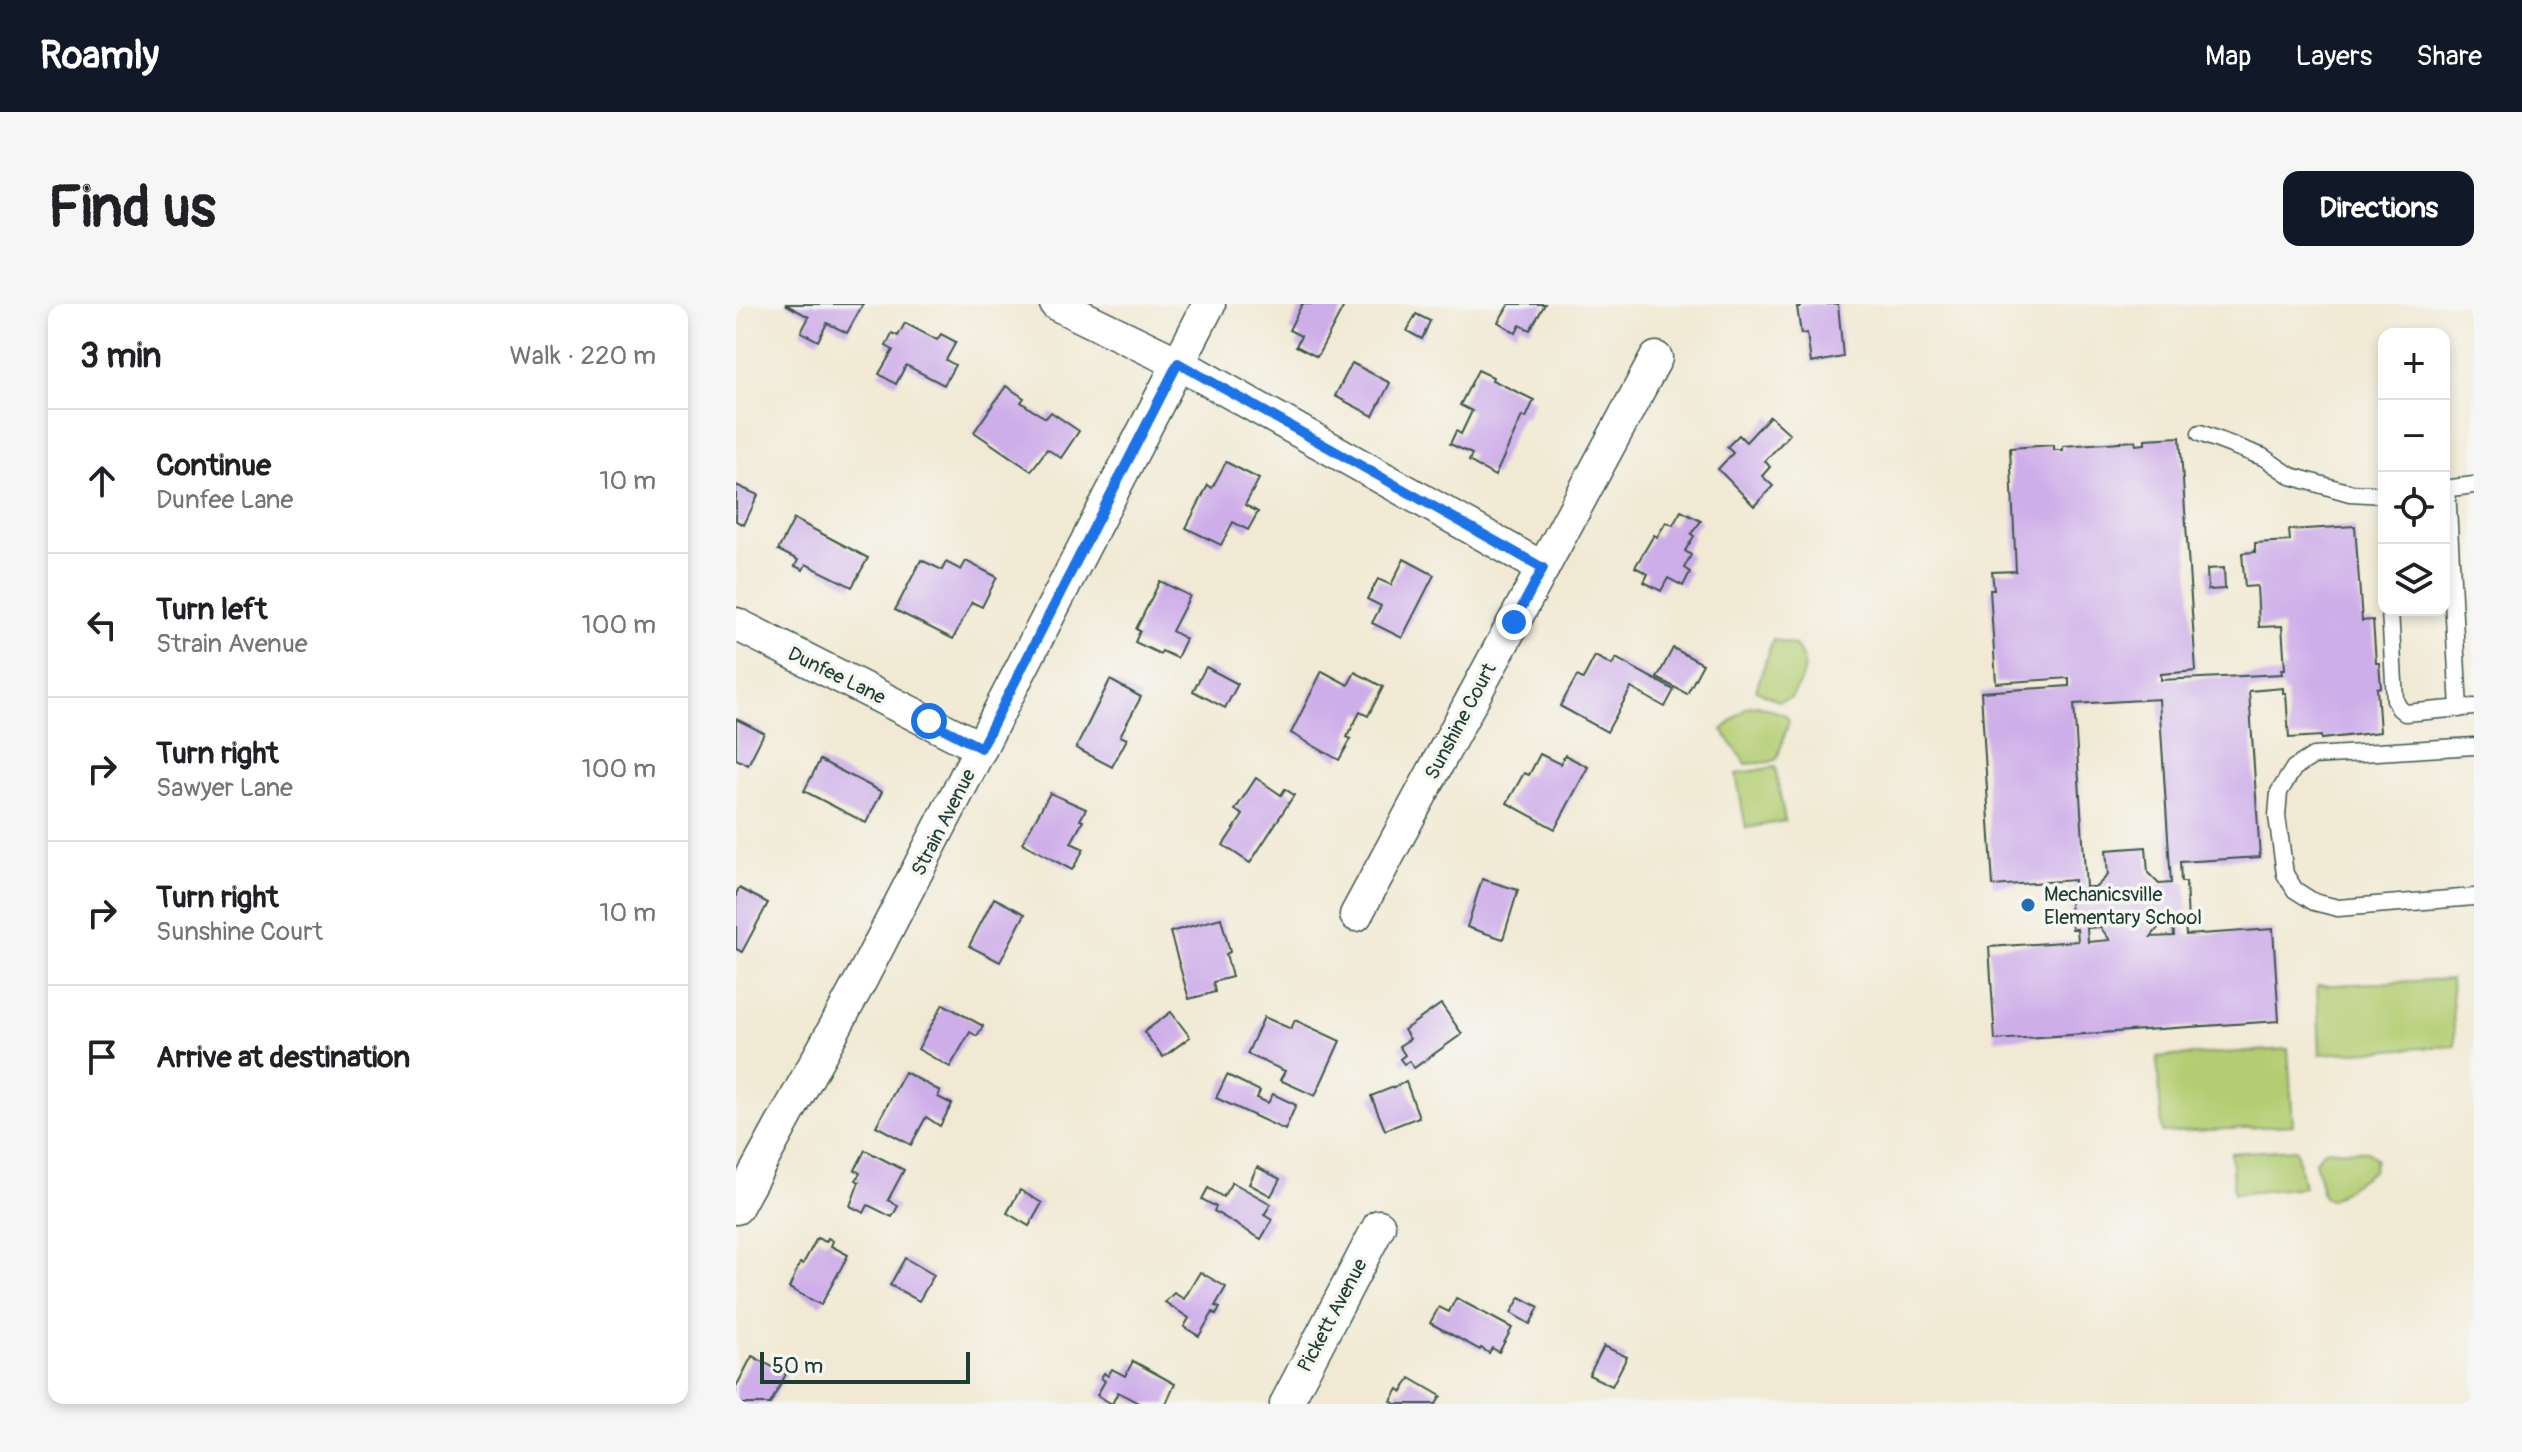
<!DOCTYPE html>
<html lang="en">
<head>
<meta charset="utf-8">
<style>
	body { margin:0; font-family:Pangolin,sans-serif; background:#f6f6f6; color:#202124 }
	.controls { position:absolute; right:24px; top:24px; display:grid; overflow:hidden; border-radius:16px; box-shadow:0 4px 12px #0003 }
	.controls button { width:72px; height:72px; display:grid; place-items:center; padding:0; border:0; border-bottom:2px solid #e0e0e0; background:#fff; color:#202124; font:40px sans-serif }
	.scale { position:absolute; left:24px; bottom:20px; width:210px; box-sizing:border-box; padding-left:8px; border:4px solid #1f3d34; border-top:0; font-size:22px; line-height:28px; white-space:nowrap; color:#1f3d34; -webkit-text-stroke:6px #f6f6f2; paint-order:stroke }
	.stop { position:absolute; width:24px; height:24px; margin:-18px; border:6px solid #1a73e8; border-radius:50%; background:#fff }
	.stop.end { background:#1a73e8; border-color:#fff; box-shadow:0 2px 8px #0008 }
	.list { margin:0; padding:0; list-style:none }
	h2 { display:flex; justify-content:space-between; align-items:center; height:104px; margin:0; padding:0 32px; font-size:34px }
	h2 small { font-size:26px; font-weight:400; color:#757577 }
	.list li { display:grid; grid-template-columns:52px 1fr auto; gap:24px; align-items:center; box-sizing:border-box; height:144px; padding:0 32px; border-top:2px solid #e0e0e0 }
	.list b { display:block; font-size:30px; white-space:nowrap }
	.list p { margin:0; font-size:26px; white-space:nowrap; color:#757577 }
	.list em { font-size:26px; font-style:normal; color:#757577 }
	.icon { flex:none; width:44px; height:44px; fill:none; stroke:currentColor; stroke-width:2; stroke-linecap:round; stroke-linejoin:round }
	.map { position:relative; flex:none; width:1738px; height:1100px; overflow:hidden; border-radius:16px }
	header { display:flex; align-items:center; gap:48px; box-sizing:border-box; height:112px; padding:0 40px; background:#111827; color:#fff }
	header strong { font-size:38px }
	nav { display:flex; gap:44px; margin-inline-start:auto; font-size:28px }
	.intro { display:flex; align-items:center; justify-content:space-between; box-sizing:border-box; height:192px; padding:0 48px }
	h1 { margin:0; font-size:56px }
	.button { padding:20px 36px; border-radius:16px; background:#111827; color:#fff; font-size:28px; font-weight:700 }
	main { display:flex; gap:48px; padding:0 48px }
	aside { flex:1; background:#fff; border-radius:16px; box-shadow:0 4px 12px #0003 }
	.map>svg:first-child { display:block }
	.green { fill:#b4cd72; stroke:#6a8553; stroke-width:2 }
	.building { fill:#ceaee9; fill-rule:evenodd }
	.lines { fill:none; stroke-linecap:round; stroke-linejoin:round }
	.lane-casing { stroke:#3e574c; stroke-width:19 }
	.street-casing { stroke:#3e574c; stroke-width:35 }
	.lane { stroke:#fff; stroke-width:16 }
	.street { stroke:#fff; stroke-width:32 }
	.route { stroke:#1a73e8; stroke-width:10 }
	.poi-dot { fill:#1f6fb2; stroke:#f6f6f2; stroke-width:3 }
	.labels { text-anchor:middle; stroke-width:7; stroke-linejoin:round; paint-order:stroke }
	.street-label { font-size:20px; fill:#1f3d34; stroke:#f6f6f2 }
	.poi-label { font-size:20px; fill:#1f3d34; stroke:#f6f6f2; text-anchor:start }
</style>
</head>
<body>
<header>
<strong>Roamly</strong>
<nav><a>Map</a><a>Layers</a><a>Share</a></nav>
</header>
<div class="intro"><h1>Find us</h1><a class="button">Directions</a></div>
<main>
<aside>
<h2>3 min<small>Walk · 220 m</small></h2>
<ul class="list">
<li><svg class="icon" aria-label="ahead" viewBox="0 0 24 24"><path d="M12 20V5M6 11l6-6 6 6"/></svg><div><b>Continue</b><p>Dunfee Lane</p></div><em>10 m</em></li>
<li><svg class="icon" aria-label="left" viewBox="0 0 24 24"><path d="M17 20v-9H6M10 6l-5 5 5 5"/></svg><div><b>Turn left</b><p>Strain Avenue</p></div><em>100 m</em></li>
<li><svg class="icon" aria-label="right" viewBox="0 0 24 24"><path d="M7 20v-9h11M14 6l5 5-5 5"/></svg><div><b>Turn right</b><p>Sawyer Lane</p></div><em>100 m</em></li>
<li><svg class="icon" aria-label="right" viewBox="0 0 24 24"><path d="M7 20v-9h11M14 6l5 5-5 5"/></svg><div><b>Turn right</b><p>Sunshine Court</p></div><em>10 m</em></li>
<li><svg class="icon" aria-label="arrive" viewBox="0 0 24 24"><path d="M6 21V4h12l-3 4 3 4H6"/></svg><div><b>Arrive at destination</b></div></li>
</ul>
</aside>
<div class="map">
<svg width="1738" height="1100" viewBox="0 0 1738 1100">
	<rect width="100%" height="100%" fill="#f6f6f2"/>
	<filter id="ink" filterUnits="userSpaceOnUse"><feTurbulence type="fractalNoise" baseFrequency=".0125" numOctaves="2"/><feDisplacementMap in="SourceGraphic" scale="16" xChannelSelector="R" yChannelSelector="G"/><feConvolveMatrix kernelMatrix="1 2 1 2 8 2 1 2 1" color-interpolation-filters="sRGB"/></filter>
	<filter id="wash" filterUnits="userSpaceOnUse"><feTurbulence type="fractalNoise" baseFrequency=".006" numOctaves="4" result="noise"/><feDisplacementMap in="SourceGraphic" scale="32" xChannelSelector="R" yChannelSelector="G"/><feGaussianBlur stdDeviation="1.8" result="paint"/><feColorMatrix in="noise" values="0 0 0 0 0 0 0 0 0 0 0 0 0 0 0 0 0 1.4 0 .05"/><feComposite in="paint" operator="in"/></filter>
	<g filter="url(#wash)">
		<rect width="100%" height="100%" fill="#f1e9d3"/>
		<g class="green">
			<path d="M1037 335 1059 341C1076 365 1068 370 1055 394L1042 397 1020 386Z"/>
			<path d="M1022 401 1050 411 1053 417 1041 455 1034 458 1010 460 986 426 1011 403Z"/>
			<path d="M1039 463 1049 517 1010 524 1000 470Z"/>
			<path d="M1715 675 1719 742 1584 750 1581 682Z"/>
			<path d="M1552 745 1557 821 1426 829 1421 753Z"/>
			<path d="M1560 845 1568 883 1498 890 1495 849Z"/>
			<path d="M1589 846 1632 847 1640 855 1637 867 1594 896 1587 892 1579 857Z"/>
		</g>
		<g id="blocks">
			<g class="building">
				<path d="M49 0H127L111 29 91 19 82 37 65 28 73 13Z"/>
				<path d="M566 0H609L581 53 560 42 565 32 553 26Z"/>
				<path d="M773 0H809L794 26 784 21 780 29 762 18Z"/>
				<path d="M1064 0H1102L1107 53 1075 59 1071 29 1065 30 1061 3H1065Z"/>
				<path d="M680 10 694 17 686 35 671 27Z"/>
				<path d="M169 19 201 36 205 30 220 38 210 56 219 61 208 81 170 61 160 80 143 70 157 46 150 42 156 29 162 32Z"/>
				<path d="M616 59 654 79 637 112 599 92Z"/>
				<path d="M742 66 757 73 756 76 798 96 790 114 786 112 759 172 733 157 736 150 714 140 720 127 725 130 736 107 724 101Z"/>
				<path d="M270 82 288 94 285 98 296 106 310 114 315 108 343 127 325 154 311 145 295 167 238 128Z"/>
				<path d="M1034 112 1054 130 1029 157 1034 163 1026 172 1037 182 1018 202 982 165 997 149 991 143 1003 131 1010 138Z"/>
				<path d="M1444 133 1460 367 1425 370V376L1546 370 1545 365H1549L1546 322 1523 323 1521 282 1509 283 1506 249 1519 248V239L1554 237 1553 226 1619 222 1626 317 1637 316 1640 359H1643L1645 383 1641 384 1644 428 1585 435V432L1553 434 1550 389H1547V384L1513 387 1524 553 1444 558 1445 578H1450L1452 618H1449L1450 631 1537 625 1543 717 1259 736 1253 643 1342 637 1341 625H1336L1333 585H1338V576L1257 582 1245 388 1333 382V374L1260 379 1254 286H1258L1256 268 1280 267 1274 144 1318 141V146H1327V142L1399 137 1400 141 1409 140V135ZM1423 395 1435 579 1423 580 1412 569 1410 543 1370 546 1372 571 1360 583H1350L1338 400ZM1437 618 1438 632 1415 633 1426 619ZM1364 623 1374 636 1352 638 1351 624Z"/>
				<path d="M490 158 523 175 509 201 522 208 512 226 497 218 485 241 450 224 472 181 476 184Z"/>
				<path d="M0 181 22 191 8 221 0 217Z"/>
				<path d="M945 207 965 217 955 230 958 232 949 247 955 251 948 264 954 268 947 282 932 274 925 287 908 278 912 270 899 263 918 231 921 233 930 218 937 221Z"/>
				<path d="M58 215 132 254 116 283 70 260 67 266 59 262 62 256 42 246Z"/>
				<path d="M668 255 698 271 666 334 636 319 645 302 631 295 642 275 655 281Z"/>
				<path d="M185 256 206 266 210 258 225 266 230 257 261 273 246 303 236 298 217 335 159 306Z"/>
				<path d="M1488 264 1489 285 1472 286 1471 265Z"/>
				<path d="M424 277 454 292 436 327 450 335 441 354 426 347 424 350 399 338 404 327 400 325Z"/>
				<path d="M937 344 967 360 951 390 921 374Z"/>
				<path d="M859 352 876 361 880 354 938 386 929 403 895 384 871 428 824 402 841 372 847 375Z"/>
				<path d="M470 363 502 380 489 404 457 387Z"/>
				<path d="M586 367 612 381 619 368 647 383 632 412 624 408 611 433 615 435 603 456 555 429Z"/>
				<path d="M374 376 405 393 384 432 391 435 376 463 340 444Z"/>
				<path d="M0 415 28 429 12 461 0 455Z"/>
				<path d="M804 450 824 460 829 451 852 463 819 525 771 499 788 469 793 471Z"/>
				<path d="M84 456 146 488 130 519 68 487Z"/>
				<path d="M520 474 545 491 549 485 558 491 514 559 487 541 507 511 499 506Z"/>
				<path d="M314 489 350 505 344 516 347 517 335 539 348 545 336 566 286 539Z"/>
				<path d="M746 575 782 586 767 635 731 623Z"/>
				<path d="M3 584 32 599 6 648 0 645V590Z"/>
				<path d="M258 594 289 610 264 658 233 642Z"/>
				<path d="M485 614 494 648 490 650 496 673 477 678 479 688 453 695 434 628Z"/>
				<path d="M207 700 247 722 241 732 234 728 214 763 182 745Z"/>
				<path d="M705 700 726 730 678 764 673 757 668 760 664 755 669 751 663 742 674 735 668 726Z"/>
				<path d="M435 708 454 733 427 753 408 728Z"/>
				<path d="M528 713 555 725 559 716 604 737 579 792 544 776 549 767 511 750Z"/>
				<path d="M169 768 204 787 202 793 216 800 204 822 190 813 175 841 140 822Z"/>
				<path d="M491 771 524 787 521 794 532 799 537 790 560 801 549 826 480 794Z"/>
				<path d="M670 778 683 813 649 826 635 792Z"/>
				<path d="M129 846 168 866 152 896 162 902 156 913 132 901 128 909 114 902 123 878 120 876 124 869 119 866Z"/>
				<path d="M521 863 544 875 535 892 513 880Z"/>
				<path d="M496 878 535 900 528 911 536 916 525 935 478 907 480 903 466 895 472 884 487 893Z"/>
				<path d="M284 886 306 899 293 922 271 909Z"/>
				<path d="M81 934 90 938 92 934 97 937 95 942 112 951 85 1001 53 984 64 959 67 960Z"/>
				<path d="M169 954 198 971 183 997 154 981Z"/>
				<path d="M464 968 490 983 479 1002 484 1004 480 1011 477 1008 463 1032 448 1023 453 1014 429 998 438 989 448 995Z"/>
				<path d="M784 993 803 1003 794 1020 775 1009Z"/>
				<path d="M720 994 776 1024 763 1048 756 1044 753 1049 745 1044 744 1046 694 1019 703 1003 713 1008Z"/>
				<path d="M868 1042 891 1053 876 1082 853 1071Z"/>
				<path d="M16 1052 50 1070 34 1100H0V1083Z"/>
				<path d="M397 1057 439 1080 430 1100H404L382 1088 376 1100 361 1091 369 1077 365 1074 368 1069 372 1072 376 1065 389 1072Z"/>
				<path d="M674 1074 705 1092 700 1100H659L655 1097 662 1085 666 1088Z"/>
			</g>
		</g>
	</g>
	<g filter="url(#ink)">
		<use href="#blocks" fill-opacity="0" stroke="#3e574c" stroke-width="2"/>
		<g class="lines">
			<defs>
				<g id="lane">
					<path d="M1464 129 1527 153 1555 172 1614 189 1648 191"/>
					<path d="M1708 185 1738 181"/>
					<path d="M1711 185 1723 405"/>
					<path d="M1654 306 1659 396 1663 404 1669 409 1738 403"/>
					<path d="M1738 442 1577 452 1558 464 1543 488 1541 512 1549 570 1559 586 1578 598 1602 604 1738 593"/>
				</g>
				<g id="street">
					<path d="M320 0 442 59 807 264"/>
					<path d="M0 320 245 444"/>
					<path d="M620 611 920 54"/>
					<path d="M0 904 126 674 473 0"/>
					<path d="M550 1100 643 922"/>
				</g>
			</defs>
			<use href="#lane" class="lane-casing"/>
			<use href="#street" class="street-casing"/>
			<use href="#lane" class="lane"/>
			<use href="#street" class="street"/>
		</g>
	</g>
	<g class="lines" filter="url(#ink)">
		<path class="route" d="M193 417 245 444 442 59 807 264 778 318"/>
	</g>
	<circle class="poi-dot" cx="1292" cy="601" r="8"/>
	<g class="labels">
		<g class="street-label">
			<text transform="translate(101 371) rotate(26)" y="7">Dunfee Lane</text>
			<text transform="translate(724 417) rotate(-62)" y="7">Sunshine Court</text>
			<text transform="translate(207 518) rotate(-63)" y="7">Strain Avenue</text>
			<text transform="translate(596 1011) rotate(-62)" y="7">Pickett Avenue</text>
		</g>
		<g class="poi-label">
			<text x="1308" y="597">Mechanicsville<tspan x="1308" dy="23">Elementary School</tspan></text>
		</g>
	</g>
</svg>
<div class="controls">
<button>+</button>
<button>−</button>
<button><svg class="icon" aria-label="locate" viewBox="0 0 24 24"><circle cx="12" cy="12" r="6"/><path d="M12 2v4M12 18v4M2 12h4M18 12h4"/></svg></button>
<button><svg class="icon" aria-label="layers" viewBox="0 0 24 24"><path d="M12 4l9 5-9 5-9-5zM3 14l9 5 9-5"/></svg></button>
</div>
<div class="scale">50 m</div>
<div class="stop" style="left:193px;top:417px"></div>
<div class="stop end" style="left:778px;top:318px"></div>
</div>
</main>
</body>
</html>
